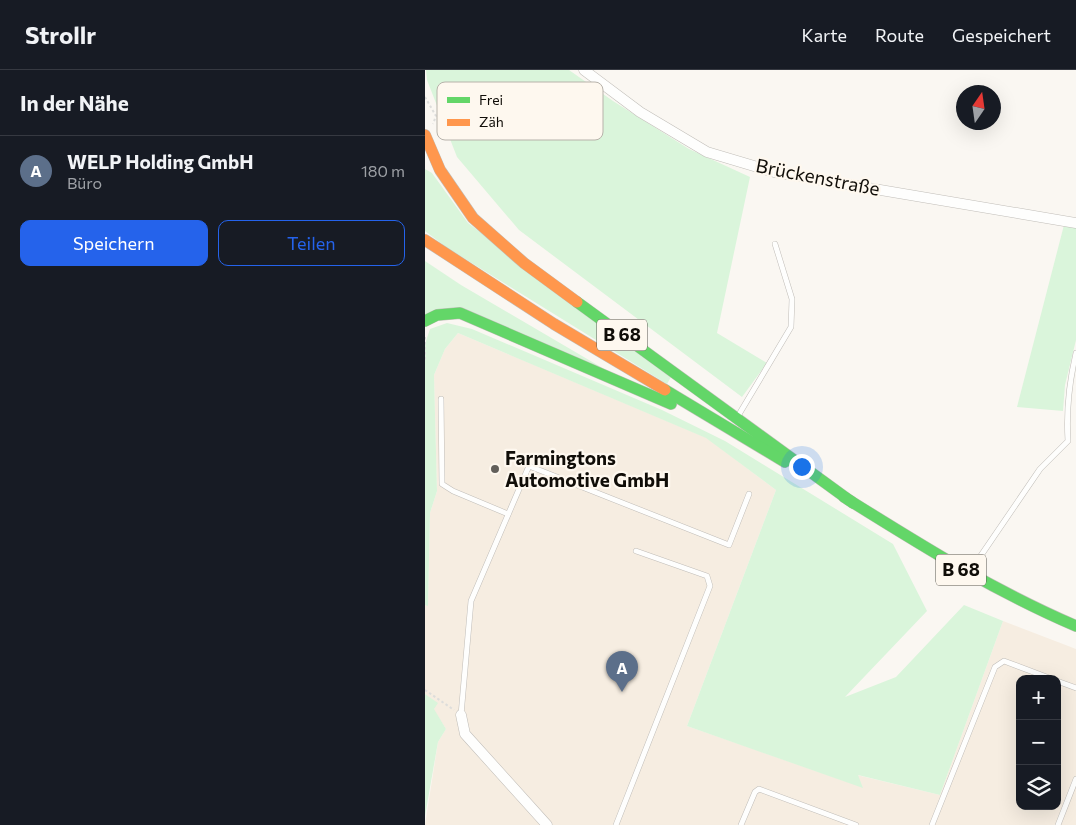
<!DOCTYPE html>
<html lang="de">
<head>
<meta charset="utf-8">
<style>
	body { margin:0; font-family:Commissioner,sans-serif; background:#242831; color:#f1f3f6 }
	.controls { position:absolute; right:15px; bottom:15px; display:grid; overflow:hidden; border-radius:10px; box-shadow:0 5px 20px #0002 }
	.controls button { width:45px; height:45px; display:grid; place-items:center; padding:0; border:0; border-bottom:1px solid #363941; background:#171b24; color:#f1f3f6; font:25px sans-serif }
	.compass { position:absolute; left:531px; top:15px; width:45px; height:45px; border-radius:50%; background:#171b24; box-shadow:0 5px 20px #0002; rotate:13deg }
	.you { position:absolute; left:376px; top:396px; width:18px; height:18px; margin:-12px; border:4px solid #fff; border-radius:50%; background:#1a73e8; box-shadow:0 0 0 8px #1a73e833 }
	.badge { display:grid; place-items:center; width:32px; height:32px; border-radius:50%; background:#2563eb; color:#fff; font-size:16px; font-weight:700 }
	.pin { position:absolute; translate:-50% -41px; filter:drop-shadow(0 1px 2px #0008) }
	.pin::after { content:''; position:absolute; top:26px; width:18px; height:15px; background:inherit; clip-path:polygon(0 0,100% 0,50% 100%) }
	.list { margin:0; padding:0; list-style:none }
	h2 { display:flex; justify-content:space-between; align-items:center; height:65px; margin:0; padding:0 20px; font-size:21px }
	h2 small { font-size:16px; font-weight:400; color:#9ea1a6 }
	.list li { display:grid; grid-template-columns:32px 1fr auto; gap:15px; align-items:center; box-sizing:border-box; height:70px; padding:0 20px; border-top:1px solid #363941 }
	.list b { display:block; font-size:19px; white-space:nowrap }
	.list p { margin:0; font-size:16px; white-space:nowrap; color:#9ea1a6 }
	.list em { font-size:16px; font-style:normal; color:#9ea1a6 }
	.actions { display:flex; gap:10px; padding:15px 20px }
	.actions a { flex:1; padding:11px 0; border:1px solid #2563eb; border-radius:10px; text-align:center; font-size:18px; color:#2563eb }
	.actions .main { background:#2563eb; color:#fff }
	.icon { flex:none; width:28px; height:28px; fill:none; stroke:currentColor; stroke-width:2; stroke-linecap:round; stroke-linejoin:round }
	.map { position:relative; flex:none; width:651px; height:755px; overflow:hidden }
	header { display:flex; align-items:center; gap:30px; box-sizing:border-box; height:70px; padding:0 25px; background:#171b24; border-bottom:1px solid #363941 }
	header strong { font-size:24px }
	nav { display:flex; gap:28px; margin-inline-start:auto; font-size:18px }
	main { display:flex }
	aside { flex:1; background:#171b24 }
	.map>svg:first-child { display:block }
	.commercial { fill:#f6ede1; fill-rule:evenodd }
	.green { fill:#daf5db }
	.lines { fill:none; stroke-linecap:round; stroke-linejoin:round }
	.lane-casing { stroke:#c0bdb8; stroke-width:6 }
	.street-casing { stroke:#c0bdb8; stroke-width:11 }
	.fast-casing { stroke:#c0bdb8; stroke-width:12 }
	.slow-casing { stroke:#c0bdb8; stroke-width:12 }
	.path { stroke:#dddddb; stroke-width:2; stroke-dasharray:2.5 2.5; stroke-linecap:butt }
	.lane { stroke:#fefefd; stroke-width:5 }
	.street { stroke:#fefefd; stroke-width:10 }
	.fast { stroke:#63d668; stroke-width:11 }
	.slow { stroke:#ff974d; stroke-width:11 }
	.poi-dot { fill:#625f5a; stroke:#fef8ef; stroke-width:2 }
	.labels { text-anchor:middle; stroke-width:4.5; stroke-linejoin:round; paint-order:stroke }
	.shield { fill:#fef8ef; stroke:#57544d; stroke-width:1 }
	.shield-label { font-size:18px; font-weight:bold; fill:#100d08 }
	.street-label { font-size:19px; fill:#100d08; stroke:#fef8ef }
	.poi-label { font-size:19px; font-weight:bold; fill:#100d08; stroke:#fef8ef; text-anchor:start }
	.key { fill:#fef8ef; stroke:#b7b2aa; stroke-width:1 }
	.key-label { font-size:14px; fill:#100d08 }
</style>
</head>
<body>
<header>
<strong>Strollr</strong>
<nav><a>Karte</a><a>Route</a><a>Gespeichert</a></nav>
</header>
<main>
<aside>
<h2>In der Nähe<small></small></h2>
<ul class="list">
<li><span class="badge" style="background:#5c6f8a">A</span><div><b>WELP Holding GmbH</b><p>Büro</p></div><em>180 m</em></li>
</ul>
<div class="actions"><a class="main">Speichern</a><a>Teilen</a></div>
</aside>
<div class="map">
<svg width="651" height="755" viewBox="0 0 651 755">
	<rect width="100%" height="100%" fill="#faf7f2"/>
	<path class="commercial" d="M33 263 282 368 351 420 262 656 437 717 432 705 515 725 578 551 651 579V755H0L13 672 21 659 8 639 12 633 0 624V535H3L5 443 12 421 9 305 20 279ZM595 609H632V736H595Z"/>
	<g class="green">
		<path d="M1 0H144L188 31 264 79 325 107 292 263 342 293 317 327 94 160 32 87 2 10Z"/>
		<path d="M0 99 7 103 43 153 246 307 242 314 21 177 0 161Z"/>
		<path d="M639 155 651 157V270L640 315 638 341 592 337Z"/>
		<path d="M0 191 36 215 181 300 43 241 0 244Z"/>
		<path d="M22 253 47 259 237 340 300 371 468 474 502 541 420 627 471 607 539 535 578 551 515 725 433 705 438 718 262 656 351 420 281 368 33 263 20 279 9 305 12 421 5 443 3 536 0 535V274L5 259Z"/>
		<path d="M0 624 13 633 9 639 21 659 13 672 0 746Z"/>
	</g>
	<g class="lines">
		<defs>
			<g id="lane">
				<path d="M16 329 17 414 28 421 83 444"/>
				<path d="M313 346 366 257 367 229 350 174"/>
				<path d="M544 503 615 399 643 371C641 340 644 313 651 283"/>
				<path d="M632 611 651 618"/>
				<path d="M36 645 46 531 104 396 304 475 324 424"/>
				<path d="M191 755 285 516 282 506 211 481"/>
				<path d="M316 755 330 722 334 719 431 755"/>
				<path d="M507 755 570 597 579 591 627 609"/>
				<path d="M633 755 651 709"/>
			</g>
			<g id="street">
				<path d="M159 0 215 42 282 82 349 102 651 153"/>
				<path d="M36 645 40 664 122 755"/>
			</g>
			<g id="fast">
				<path d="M152 232 428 433"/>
				<path d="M0 251 12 245 35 243 246 334"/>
				<path d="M240 320 360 392"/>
				<path d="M419 427C496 475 567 520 651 556"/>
			</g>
			<g id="slow">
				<path d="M0 65 15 100 48 148 99 193 152 232"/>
				<path d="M0 170 129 254 240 320"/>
			</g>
		</defs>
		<use href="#lane" class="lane-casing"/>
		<use href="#street" class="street-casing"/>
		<use href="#fast" class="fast-casing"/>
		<use href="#slow" class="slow-casing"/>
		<g class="path">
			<path d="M0 27 11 46 8 54"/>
			<path d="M0 267V292"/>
			<path d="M0 620 29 640"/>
		</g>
		<use href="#lane" class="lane"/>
		<use href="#street" class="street"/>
		<use href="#fast" class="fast"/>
		<use href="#slow" class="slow"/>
	</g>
	<circle class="poi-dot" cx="70" cy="399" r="5"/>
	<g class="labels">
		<g class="shield">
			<rect x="172" y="249.5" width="50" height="31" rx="4"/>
			<rect x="511" y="484.5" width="50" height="31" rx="4"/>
		</g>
		<g class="shield-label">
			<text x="197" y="271">B 68</text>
			<text x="536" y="506">B 68</text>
		</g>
		<g class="street-label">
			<text transform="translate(393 107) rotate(11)" y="7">Brückenstraße</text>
		</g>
		<g class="poi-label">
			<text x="80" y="395">Farmingtons<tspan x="80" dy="22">Automotive GmbH</tspan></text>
		</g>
	</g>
	<rect x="12" y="12" width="166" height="58" rx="8" class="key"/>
	<rect x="22" y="27" width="23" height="6" fill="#63d668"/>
	<rect x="22" y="49" width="23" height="7" fill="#ff974d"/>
	<g class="key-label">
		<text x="54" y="35">Frei</text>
		<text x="54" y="57">Zäh</text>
	</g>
</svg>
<div class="controls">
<button>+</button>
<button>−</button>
<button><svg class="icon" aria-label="layers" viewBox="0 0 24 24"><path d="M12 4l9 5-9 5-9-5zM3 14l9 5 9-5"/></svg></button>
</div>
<svg class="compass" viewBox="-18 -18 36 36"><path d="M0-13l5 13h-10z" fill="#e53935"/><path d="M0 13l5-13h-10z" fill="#9ea1a6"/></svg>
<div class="you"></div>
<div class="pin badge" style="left:197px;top:622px;background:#5c6f8a">A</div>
</div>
</main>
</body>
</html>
